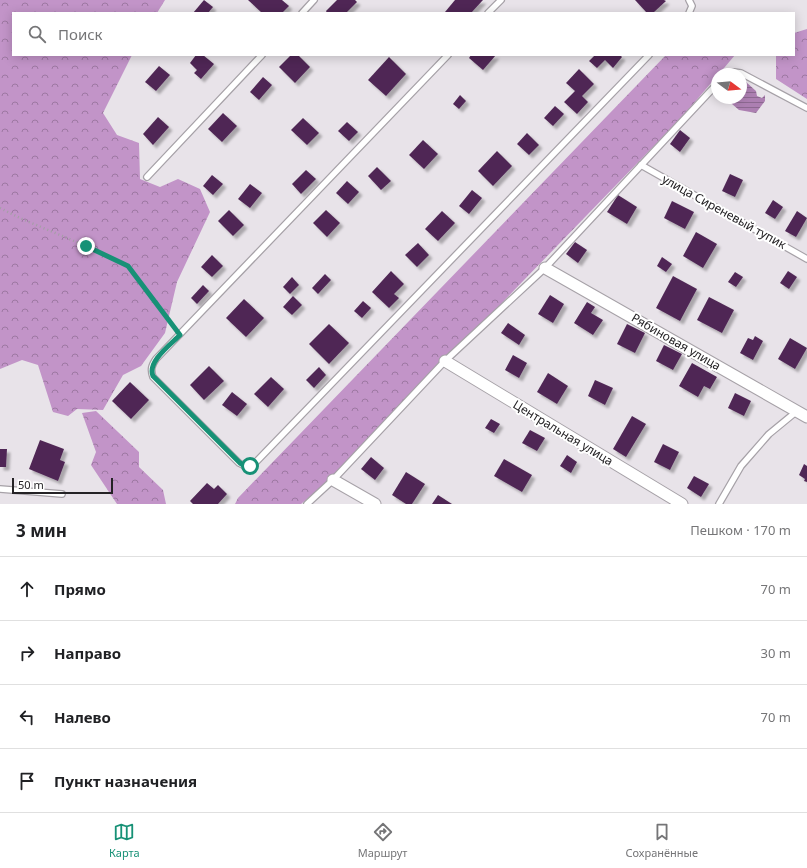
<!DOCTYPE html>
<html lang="ru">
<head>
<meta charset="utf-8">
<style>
	body { margin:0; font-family:"Noto Sans",sans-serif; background:#f6f6f6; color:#202124 }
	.compass { position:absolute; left:711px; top:68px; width:36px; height:36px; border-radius:50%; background:#fff; box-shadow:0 2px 10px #0003; rotate:106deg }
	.scale { position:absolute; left:12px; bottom:10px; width:101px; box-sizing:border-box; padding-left:4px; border:2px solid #242225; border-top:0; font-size:11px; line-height:14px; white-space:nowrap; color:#242225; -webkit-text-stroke:3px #fff; paint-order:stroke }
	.stop { position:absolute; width:12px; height:12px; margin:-9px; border:3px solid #179176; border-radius:50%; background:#fff }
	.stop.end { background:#179176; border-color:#fff; box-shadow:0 1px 4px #0008 }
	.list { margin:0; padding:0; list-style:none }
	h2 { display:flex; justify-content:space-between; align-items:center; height:52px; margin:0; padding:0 16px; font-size:17px }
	h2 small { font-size:13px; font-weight:400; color:#757577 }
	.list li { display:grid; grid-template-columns:26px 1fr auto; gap:12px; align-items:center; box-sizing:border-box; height:64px; padding:0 16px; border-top:1px solid #e0e0e0 }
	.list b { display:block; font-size:15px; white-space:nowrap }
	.list em { font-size:13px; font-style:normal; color:#757577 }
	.icon { flex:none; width:22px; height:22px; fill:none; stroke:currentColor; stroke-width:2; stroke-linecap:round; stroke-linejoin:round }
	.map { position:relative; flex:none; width:807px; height:504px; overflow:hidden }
	.search { position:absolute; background:#fff; box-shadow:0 2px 10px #0003; left:12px; right:12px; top:12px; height:44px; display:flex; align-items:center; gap:10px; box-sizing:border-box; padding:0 14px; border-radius:0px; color:#757577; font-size:15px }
	.sheet { height:308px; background:#fff }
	nav { display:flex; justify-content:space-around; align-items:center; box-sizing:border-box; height:56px; border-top:1px solid #e0e0e0; background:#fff; font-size:11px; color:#757577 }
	nav a { display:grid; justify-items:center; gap:2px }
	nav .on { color:#179176 }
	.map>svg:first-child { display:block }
	.forest { fill:url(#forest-crowns) }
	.water { fill:url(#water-rules) }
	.building { fill:#502855; filter:url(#shadow) }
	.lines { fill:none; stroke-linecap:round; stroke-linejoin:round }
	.lane-casing { stroke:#a6a1a7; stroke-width:8 }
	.street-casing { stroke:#a6a1a7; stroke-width:13 }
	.path { stroke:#a39fa4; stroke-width:2.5; stroke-dasharray:1 3; stroke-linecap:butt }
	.lane { stroke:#fff; stroke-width:5.5 }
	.street { stroke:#fff; stroke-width:11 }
	.route { stroke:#179176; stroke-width:5 }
	.labels { text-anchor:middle; stroke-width:4; stroke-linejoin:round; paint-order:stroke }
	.street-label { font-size:12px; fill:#242225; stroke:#fff }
</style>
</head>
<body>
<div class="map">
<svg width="807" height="504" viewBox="0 0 807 504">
	<defs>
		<pattern id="forest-crowns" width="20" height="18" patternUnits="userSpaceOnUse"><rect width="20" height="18" fill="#c294c8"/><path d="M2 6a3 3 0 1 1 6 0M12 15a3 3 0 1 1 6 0" fill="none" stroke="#9d78a2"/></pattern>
		<pattern id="water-rules" width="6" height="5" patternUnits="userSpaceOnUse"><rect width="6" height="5" fill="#ac7fb1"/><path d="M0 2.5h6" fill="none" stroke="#8c6890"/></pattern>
		<filter id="shadow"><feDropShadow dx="3.5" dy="3.5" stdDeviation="1" flood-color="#0004"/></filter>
	</defs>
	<rect width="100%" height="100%" fill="#e8e3e9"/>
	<g class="forest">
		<path d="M0 0H165L157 13H13V55H132L103 113 117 135 139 143 140 179 160 187 178 179 200 189 210 212 177 282 165 333 141 366 123 375 103 410 77 409 68 416 53 412 38 365 22 360 0 369Z"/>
		<path d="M807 29V99L776 79V55H794V33Z"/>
		<path d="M666 55H735L719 74H717V76L683 116 335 475 301 504H235L238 498Z"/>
		<path d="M96 411 139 452V467L163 490 166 504H117L91 465 96 452 82 413Z"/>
	</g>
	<path class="water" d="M742 81 746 82 756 91 757 96 762 98 765 95V101L756 113 739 110 732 104 726 103 728 98H741V83Z"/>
	<g class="building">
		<path d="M204 0 213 7 208 13H193Z"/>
		<path d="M248 0H282L289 6 282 13H262Z"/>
		<path d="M337 0H355L357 2 346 13H327L326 11Z"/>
		<path d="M455 0H483L471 13H446L445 12Z"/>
		<path d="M635 0H664L666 1 653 13H647Z"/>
		<path d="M196 55H203L214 64 201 79 194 73 197 70 190 63Z"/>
		<path d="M291 55H298L310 67 295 83 279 67Z"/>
		<path d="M471 55H496L483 70 469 58Z"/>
		<path d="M595 55H620L622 57 613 68 605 60 597 68 589 61Z"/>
		<path d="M389 57 406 74 386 96 368 80Z"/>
		<path d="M159 66 170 75 156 91 145 82Z"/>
		<path d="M579 69 594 84 582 96 588 102 577 114 564 102 575 91 566 83Z"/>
		<path d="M263 77 272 85 259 100 250 92Z"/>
		<path d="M460 95 466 101 459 109 453 104Z"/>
		<path d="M555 106 564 114 553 126 544 118Z"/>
		<path d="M223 113 237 126 222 142 208 129Z"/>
		<path d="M158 117 169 127 153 145 143 134Z"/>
		<path d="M303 118 319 133 307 145 291 130Z"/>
		<path d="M347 122 358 132 349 141 338 131Z"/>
		<path d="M680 130 690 138 680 152 670 144Z"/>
		<path d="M527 133 539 145 529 155 517 144Z"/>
		<path d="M423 140 438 154 424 169 409 155Z"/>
		<path d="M497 151 512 166 493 186 478 171Z"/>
		<path d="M377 167 391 181 381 190 368 176Z"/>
		<path d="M306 170 316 179 301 194 292 184Z"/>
		<path d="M730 174 743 180 735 197 722 191Z"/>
		<path d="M212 175 223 184 213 195 203 186Z"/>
		<path d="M347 181 359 192 348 204 336 193Z"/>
		<path d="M250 184 262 193 250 208 238 199Z"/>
		<path d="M472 190 482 198 469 214 459 206Z"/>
		<path d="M618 195 637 207 627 224 607 212Z"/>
		<path d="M773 200 783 207 775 219 765 213Z"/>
		<path d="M672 201 694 212 685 229 664 218Z"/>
		<path d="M229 210 244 225 233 236 218 221Z"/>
		<path d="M326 210 340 223 327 237 313 223Z"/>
		<path d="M442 211 455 223 438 241 425 229Z"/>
		<path d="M797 211 807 218 796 237 785 231Z"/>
		<path d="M696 232 717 244 703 268 683 256Z"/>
		<path d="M575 242 587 250 578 263 566 254Z"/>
		<path d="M418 243 429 255 417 267 405 255Z"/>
		<path d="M212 255 223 266 212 277 201 267Z"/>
		<path d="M662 257 672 264 666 272 657 266Z"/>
		<path d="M391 271 404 284 394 294 399 298 389 308 372 292Z"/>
		<path d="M788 271 797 277 789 289 780 283Z"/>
		<path d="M735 272 743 277 736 287 728 282Z"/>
		<path d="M325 274 331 280 318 294 312 288Z"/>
		<path d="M673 276 697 289 680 321 656 308Z"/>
		<path d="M292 277 299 285 290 294 283 287Z"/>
		<path d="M203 285 209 291 197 304 191 298Z"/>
		<path d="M550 295 564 304 553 323 538 314Z"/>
		<path d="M293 296 302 305 292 315 283 307Z"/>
		<path d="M709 297 734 310 722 333 697 320Z"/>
		<path d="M244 299 264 318 246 337 226 318Z"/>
		<path d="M363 301 371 308 362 318 354 311Z"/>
		<path d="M587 302 595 307 591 313 603 320 593 335 574 323Z"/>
		<path d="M508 323 525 335 519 345 501 333Z"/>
		<path d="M329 324 349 343 329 364 309 344Z"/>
		<path d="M627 324 645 333 635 353 617 344Z"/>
		<path d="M755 336 763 341 753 360 740 353 748 338 753 340Z"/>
		<path d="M790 338 807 348 795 369 778 359Z"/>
		<path d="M664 345 682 354 673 370 656 361Z"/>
		<path d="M513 355 527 363 519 378 505 370Z"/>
		<path d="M692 363 717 377 710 389 704 386 698 397 679 386Z"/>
		<path d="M209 366 224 381 204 400 190 385Z"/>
		<path d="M319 367 326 375 314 388 306 380Z"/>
		<path d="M548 373 568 386 557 404 537 392Z"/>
		<path d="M271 377 284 389 268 407 254 394Z"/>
		<path d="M595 380 613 388 605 405 588 396Z"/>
		<path d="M130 382 149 400 131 419 112 401Z"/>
		<path d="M232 392 247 404 237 416 222 405Z"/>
		<path d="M735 393 751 401 744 416 728 408Z"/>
		<path d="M632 416 646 424 626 457 613 449Z"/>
		<path d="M491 419 500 424 494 433 485 428Z"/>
		<path d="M530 430 545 438 537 451 522 443Z"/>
		<path d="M40 440 64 449 60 460 65 462 58 481 29 469Z"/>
		<path d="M663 444 679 452 670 470 654 462Z"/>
		<path d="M0 449H7L6 467H0Z"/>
		<path d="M567 455 577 462 571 473 560 466Z"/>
		<path d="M371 457 384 468 375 480 361 469Z"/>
		<path d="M504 459 532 475 522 492 494 476Z"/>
		<path d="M804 464 807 466V482L804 481 805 479 799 475Z"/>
		<path d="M406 472 425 484 412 504H406L392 495Z"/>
		<path d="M694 476 709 484 701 497 687 488Z"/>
		<path d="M207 483 214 489 218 485 227 494 218 504H193L190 501Z"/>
		<path d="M438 495 452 504H432Z"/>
	</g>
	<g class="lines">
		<defs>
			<g id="lane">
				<path d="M302 13 314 0"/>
				<path d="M488 13 501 0"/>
				<path d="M689 13 692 6 689 0"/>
				<path d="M448 55 156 359C152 365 150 369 153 377L239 463 245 466 255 463 649 55"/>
				<path d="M728 74 734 72 741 73 807 108"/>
				<path d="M641 165 807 259"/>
				<path d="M147 177 262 55"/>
				<path d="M0 489 62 494"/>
				<path d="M307 504 333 480 445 361 545 268 717 84"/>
				<path d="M719 504 741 466 769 434 797 411"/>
			</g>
			<g id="street">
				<path d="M545 268 807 417"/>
				<path d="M445 361 682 504"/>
				<path d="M333 480 375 504"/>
			</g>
		</defs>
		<use href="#lane" class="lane-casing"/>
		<use href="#street" class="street-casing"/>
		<path class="path" d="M0 208 22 219 86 246 128 266 175 328"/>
		<use href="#lane" class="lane"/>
		<use href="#street" class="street"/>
	</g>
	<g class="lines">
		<path class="route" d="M86 246 128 266 180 335C170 345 147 362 153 376L240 463 245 466H250"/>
	</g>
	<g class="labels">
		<g class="street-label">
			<text transform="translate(724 212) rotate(29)" y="4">улица Сиреневый тупик</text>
			<text transform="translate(676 342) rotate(30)" y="4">Рябиновая улица</text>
			<text transform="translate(563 433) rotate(31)" y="4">Центральная улица</text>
		</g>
	</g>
</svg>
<svg class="compass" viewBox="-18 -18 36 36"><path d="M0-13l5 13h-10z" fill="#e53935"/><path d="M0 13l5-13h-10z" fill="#757577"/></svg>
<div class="scale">50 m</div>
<div class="stop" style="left:250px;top:466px"></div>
<div class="stop end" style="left:86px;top:246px"></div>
<div class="search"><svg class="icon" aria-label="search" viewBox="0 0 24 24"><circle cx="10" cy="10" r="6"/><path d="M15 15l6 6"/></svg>Поиск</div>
</div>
<section class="sheet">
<h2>3 мин<small>Пешком · 170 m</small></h2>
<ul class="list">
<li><svg class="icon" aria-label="ahead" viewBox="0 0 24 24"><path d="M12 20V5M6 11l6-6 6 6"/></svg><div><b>Прямо</b></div><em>70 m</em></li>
<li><svg class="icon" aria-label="right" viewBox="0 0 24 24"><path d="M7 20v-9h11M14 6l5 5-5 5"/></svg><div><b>Направо</b></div><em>30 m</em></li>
<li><svg class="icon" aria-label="left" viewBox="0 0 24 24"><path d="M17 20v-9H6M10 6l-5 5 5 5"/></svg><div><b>Налево</b></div><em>70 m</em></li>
<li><svg class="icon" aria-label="arrive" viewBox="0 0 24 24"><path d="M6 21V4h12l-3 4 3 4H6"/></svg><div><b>Пункт назначения</b></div></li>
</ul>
</section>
<nav>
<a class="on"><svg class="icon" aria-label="map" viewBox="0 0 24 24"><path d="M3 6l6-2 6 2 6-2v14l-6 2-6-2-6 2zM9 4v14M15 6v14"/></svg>Карта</a>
<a><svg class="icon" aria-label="directions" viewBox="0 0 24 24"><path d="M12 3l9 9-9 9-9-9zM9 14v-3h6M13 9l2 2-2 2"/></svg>Маршрут</a>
<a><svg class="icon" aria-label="saved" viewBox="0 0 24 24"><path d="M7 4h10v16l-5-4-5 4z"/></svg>Сохранённые</a>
</nav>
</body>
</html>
